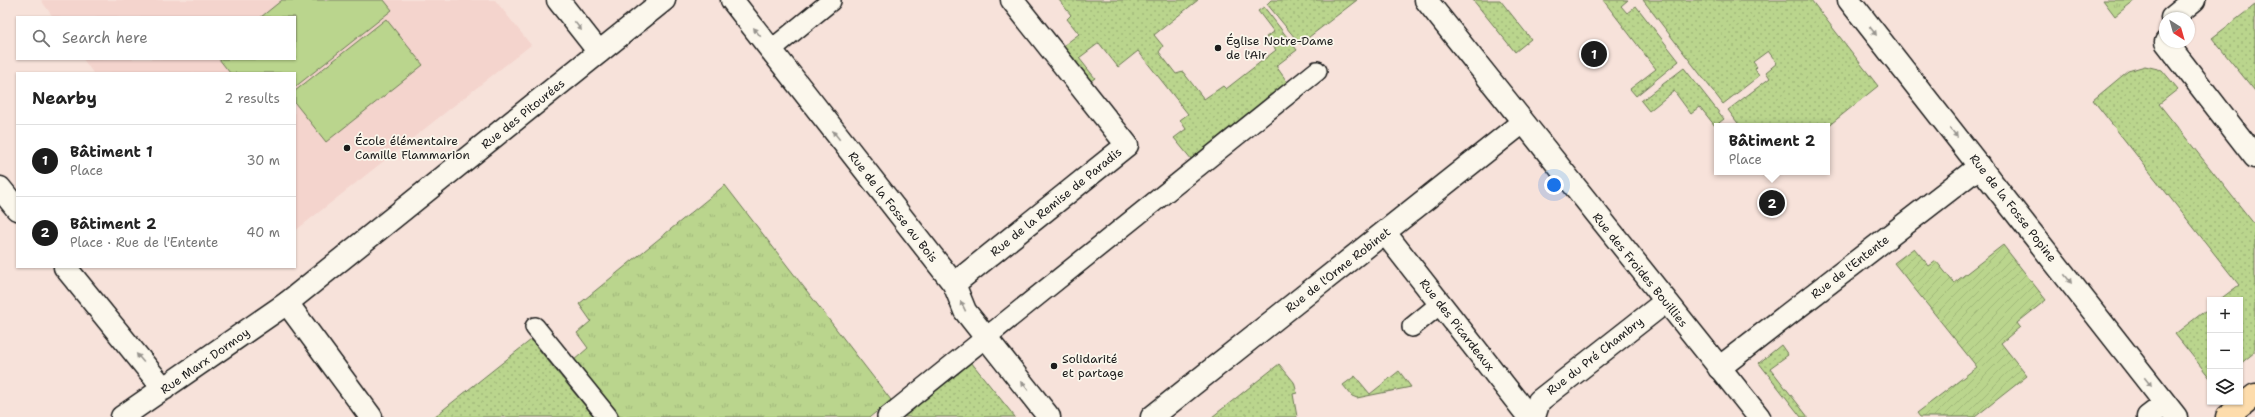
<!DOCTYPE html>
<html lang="en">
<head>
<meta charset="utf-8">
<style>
	body { margin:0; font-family:"Shantell Sans",sans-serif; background:#f2f2f2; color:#222 }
	.controls { position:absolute; right:12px; bottom:12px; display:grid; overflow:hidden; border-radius:0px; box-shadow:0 1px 3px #0004 }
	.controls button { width:36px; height:36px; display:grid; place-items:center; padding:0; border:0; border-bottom:1px solid #e0e0e0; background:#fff; color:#222; font:20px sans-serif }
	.compass { position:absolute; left:2159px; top:12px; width:36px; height:36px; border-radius:50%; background:#fff; box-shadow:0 1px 3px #0004; rotate:143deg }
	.you { position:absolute; left:1554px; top:185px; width:14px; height:14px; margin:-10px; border:3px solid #fff; border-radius:50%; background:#1a73e8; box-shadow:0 0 0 6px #1a73e833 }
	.badge { display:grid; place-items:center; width:26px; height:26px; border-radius:50%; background:#1c1c1c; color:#fff; font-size:13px; font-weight:700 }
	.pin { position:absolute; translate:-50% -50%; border:2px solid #fff; box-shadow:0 1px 4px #0006 }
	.popup { position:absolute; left:1714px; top:123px; width:116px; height:52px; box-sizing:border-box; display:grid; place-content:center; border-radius:0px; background:#fff; filter:drop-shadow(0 1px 3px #0005); font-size:13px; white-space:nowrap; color:#767676 }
	.popup b { font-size:15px; color:#222 }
	.popup::after { content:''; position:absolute; left:50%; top:100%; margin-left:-8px; border:8px solid transparent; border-top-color:#fff }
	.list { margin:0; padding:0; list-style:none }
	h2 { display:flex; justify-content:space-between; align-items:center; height:52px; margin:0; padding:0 16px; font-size:17px }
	h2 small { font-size:13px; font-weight:400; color:#767676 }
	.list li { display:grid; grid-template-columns:26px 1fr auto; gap:12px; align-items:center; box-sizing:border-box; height:72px; padding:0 16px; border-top:1px solid #e0e0e0 }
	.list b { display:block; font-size:15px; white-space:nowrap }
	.list p { margin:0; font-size:13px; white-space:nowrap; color:#767676 }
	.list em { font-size:13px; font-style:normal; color:#767676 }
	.icon { flex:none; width:22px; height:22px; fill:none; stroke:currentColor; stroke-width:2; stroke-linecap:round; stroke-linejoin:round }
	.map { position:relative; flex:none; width:2255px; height:417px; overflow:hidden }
	.search { position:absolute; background:#fff; box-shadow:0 1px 3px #0004; left:16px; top:16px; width:280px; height:44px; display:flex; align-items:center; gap:10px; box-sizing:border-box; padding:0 14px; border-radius:0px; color:#767676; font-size:15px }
	.panel { position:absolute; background:#fff; box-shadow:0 1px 3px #0004; left:16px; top:72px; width:280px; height:196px; border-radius:0px }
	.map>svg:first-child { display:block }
	.built { fill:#f4d4cd }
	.grass { fill:url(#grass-dots); stroke:#6b7854 }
	.park { fill:url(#park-tufts); stroke:#6b7854 }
	.garden { fill:url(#garden-furrows); stroke:#6b7854 }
	.pitch { fill:#bad58d; stroke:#6b7854 }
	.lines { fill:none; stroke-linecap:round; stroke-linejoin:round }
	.lane-casing { stroke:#1c1c1c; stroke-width:22 }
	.street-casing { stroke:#1c1c1c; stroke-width:25 }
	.primary-casing { stroke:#1c1c1c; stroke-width:25 }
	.lane { stroke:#fbf7ec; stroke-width:19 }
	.street { stroke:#fbf7ec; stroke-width:22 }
	.primary { stroke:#fddcac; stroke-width:22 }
	.oneway { fill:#97948e }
	.poi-dot { fill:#1c1c1c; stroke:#fbf7ec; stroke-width:1.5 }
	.labels { text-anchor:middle; stroke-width:3.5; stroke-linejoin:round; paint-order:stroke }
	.poi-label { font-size:12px; fill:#1c1c1c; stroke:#fbf7ec; text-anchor:start }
	.street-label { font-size:12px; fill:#1c1c1c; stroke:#fbf7ec }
</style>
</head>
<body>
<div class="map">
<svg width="2255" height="417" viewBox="0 0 2255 417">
	<defs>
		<pattern id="grass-dots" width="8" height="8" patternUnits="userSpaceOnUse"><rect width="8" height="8" fill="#bad58d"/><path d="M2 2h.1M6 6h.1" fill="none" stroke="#9fb679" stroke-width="1.8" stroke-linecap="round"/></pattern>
		<pattern id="park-tufts" width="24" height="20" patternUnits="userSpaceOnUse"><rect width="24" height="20" fill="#bad58d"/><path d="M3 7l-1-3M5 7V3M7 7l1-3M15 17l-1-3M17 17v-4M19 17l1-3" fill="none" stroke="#9fb679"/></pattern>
		<pattern id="garden-furrows" width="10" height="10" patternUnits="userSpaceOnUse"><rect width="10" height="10" fill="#bad58d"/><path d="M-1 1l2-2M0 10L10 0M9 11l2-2" fill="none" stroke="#9fb679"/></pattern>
	</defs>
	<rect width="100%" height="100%" fill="#f7e2da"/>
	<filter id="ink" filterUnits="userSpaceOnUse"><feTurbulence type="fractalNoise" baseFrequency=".025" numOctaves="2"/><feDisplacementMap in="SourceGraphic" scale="8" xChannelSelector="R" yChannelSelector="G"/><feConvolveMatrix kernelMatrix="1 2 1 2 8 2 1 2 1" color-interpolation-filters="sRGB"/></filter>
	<g filter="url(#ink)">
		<path class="built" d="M41 0H495L531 45 295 231V73H93L83 59H295V17H53Z"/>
		<g class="grass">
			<path d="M1059 0H1198L1154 35 1163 46 1159 52 1176 74 1183 72 1204 99 1223 86 1226 89 1276 50 1266 37 1274 32 1258 11 1264 7 1297 50 1276 66 1288 83 1192 160 1174 138 1186 129 1180 120 1188 114 1138 51 1118 67 1099 43 1079 58 1095 78 1091 81 1063 46 1079 34 1067 19 1071 15Z"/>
			<path d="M1271 0H1357L1300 44 1267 4Z"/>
			<path d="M1473 0H1500L1531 39 1515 52Z"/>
			<path d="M1603 0H1628L1621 6 1627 13 1636 6 1679 61 1636 96 1630 89 1656 69Z"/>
			<path d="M1643 0H1811L1878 86 1827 127 1740 126 1728 110 1770 78 1766 72 1777 63 1768 51 1753 62 1757 67 1755 69 1759 76 1723 104Z"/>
			<path d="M2255 5V91L2212 38Z"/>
			<path d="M2145 66 2162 70 2178 89 2159 104 2255 225V352L2240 364V300H2219L2239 285 2093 100 2128 71Z"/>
			<path d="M1684 68 1724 119 1715 126 1700 107 1691 114 1674 91 1649 111 1641 101Z"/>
			<path d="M2210 307V378L2175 334Z"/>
			<path d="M531 340 594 417H434Z"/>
			<path d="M1781 345 1788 355 1770 368 1808 417H1801L1759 363Z"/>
			<path d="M971 362 1015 417H902Z"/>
			<path d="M1279 364 1294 382 1297 393 1293 394 1297 417H1212Z"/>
			<path d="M1399 371 1411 387 1357 398 1352 396 1343 385 1355 376 1370 394Z"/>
		</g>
		<g class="park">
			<path d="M2103 0H2135L2115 16Z"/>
			<path d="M725 185 891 400 870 417H619L573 361 588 348 577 333 591 321 579 304Z"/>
		</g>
		<path class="garden" d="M2003 245 2046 300 2017 323 2020 327 2001 343 2027 376 1975 417H1920L1917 413 1977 367 1894 263 1914 248 1929 266 1936 261 1954 283Z"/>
		<g class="pitch">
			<path d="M282 0H384L392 10 295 87V73H230L219 59H295V17H261Z"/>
			<path d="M386 19 423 65 326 142 295 103V91Z"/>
		</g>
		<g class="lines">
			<defs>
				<g id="lane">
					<path d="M771 50 831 1"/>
					<path d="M535 327 608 417"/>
					<path d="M1412 327 1440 304"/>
					<path d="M887 417 1317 71"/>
				</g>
				<g id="street">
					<path d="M558 0 599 52"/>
					<path d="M732 0 954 284 965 311 1049 417"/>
					<path d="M1426 0 1759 417"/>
					<path d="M1849 0 2176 417"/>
					<path d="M2172 18 2194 0"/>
					<path d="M2166 42 2255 157"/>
					<path d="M0 188 17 209"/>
					<path d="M1385 233 1529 417"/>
					<path d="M65 267 164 389"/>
					<path d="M954 284 1127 145 1012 0"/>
					<path d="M287 303 371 417"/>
					<path d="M1719 368 1980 166"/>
					<path d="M122 417 287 303 664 0"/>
					<path d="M1152 417 1523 122"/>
					<path d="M1534 417 1539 401 1665 302"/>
					<path d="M2148 417 2165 404"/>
				</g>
				<path id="primary" d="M2227 417 2255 395"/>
			</defs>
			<use href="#lane" class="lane-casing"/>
			<use href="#street" class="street-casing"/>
			<use href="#primary" class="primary-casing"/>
			<use href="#lane" class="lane"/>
			<use href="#street" class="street"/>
			<use href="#primary" class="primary"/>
		</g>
		<defs><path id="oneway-solid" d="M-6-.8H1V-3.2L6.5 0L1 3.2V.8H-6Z"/></defs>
		<g class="oneway">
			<use href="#oneway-solid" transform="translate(578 26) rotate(52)"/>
			<use href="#oneway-solid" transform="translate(1873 31) rotate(52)"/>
			<use href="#oneway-solid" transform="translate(757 32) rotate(-128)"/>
			<use href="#oneway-solid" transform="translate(1954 133) rotate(52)"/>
			<use href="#oneway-solid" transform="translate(836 135) rotate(-128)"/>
			<use href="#oneway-solid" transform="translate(2068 279) rotate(52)"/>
			<use href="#oneway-solid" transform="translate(963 306) rotate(-116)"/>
			<use href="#oneway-solid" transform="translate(140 358) rotate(-130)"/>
			<use href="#oneway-solid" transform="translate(2148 382) rotate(52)"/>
			<use href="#oneway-solid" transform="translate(1025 386) rotate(-128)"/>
		</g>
	</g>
	<g class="poi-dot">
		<circle cx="1218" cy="48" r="4"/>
		<circle cx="347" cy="148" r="4"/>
		<circle cx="1054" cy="366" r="4"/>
	</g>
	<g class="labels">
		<g class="poi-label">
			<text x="1226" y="45">Église Notre-Dame<tspan x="1226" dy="14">de l'Air</tspan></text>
			<text x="355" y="145">École élémentaire<tspan x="355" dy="14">Camille Flammarion</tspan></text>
			<text x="1062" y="363">Solidarité<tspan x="1062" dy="14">et partage</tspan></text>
		</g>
		<g class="street-label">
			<text transform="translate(523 114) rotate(-39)" y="4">Rue des Pitourées</text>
			<text transform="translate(1056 202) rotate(-39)" y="4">Rue de la Remise de Paradis</text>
			<text transform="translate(893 207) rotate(52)" y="4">Rue de la Fosse au Bois</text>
			<text transform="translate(2013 208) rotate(52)" y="4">Rue de la Fosse Popine</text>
			<text transform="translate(1850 267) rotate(-38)" y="4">Rue de l'Entente</text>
			<text transform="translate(1338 270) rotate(-38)" y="4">Rue de l'Orme Robinet</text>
			<text transform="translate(1640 270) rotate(51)" y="4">Rue des Froides Bouillies</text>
			<text transform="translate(1457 325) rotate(52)" y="4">Rue des Picardeaux</text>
			<text transform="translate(1595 356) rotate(-38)" y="4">Rue du Pré Chambry</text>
			<text transform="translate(205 361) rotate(-35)" y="4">Rue Marx Dormoy</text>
		</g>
	</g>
</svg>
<div class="controls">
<button>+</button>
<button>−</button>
<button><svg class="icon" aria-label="layers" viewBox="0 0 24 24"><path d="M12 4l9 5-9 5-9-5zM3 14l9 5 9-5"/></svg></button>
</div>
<svg class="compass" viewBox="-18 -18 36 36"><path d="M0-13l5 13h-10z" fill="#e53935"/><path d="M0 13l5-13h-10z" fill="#767676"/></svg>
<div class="you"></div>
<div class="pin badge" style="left:1594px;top:54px">1</div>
<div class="pin badge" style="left:1772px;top:203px">2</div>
<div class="popup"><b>Bâtiment 2</b>Place</div>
<div class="search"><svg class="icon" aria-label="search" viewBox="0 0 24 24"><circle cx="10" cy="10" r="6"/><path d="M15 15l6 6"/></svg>Search here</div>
<section class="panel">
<h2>Nearby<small>2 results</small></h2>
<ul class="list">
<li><span class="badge">1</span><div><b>Bâtiment 1</b><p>Place</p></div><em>30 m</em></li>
<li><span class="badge">2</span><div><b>Bâtiment 2</b><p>Place · Rue de l'Entente</p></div><em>40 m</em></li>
</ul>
</section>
</div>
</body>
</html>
